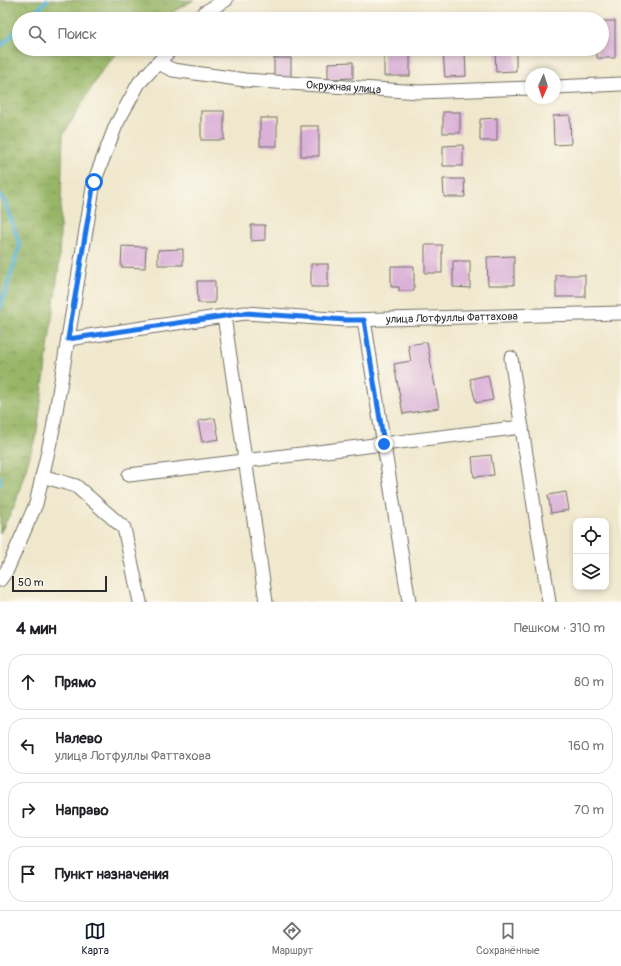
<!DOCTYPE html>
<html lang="ru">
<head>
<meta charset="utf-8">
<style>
	body { margin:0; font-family:Pangolin,sans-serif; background:#f2f2f2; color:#202124 }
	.controls { position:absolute; right:12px; bottom:12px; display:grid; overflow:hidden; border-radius:8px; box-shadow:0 2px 6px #0003 }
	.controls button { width:36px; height:36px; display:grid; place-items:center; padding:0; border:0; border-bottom:1px solid #e0e0e0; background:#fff; color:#202124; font:20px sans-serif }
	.compass { position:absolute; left:525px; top:68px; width:36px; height:36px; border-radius:50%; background:#fff; box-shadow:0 2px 6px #0003; rotate:183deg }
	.scale { position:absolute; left:12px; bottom:10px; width:95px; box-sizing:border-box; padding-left:4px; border:2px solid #2b2b2b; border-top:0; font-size:11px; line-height:14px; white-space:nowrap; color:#2b2b2b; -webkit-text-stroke:3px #fbf7ec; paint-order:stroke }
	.stop { position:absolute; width:12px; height:12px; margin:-9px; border:3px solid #1a73e8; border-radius:50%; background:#fff }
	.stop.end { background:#1a73e8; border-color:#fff; box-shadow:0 1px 4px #0008 }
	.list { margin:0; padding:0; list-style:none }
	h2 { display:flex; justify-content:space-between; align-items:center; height:52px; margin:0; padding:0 16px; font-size:17px }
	h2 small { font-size:13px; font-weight:400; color:#757577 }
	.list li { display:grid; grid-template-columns:26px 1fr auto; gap:12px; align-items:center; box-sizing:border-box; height:56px; margin:0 8px 8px; padding:0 8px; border:1px solid #e0e0e0; border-radius:16px }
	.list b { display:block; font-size:15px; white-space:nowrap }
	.list p { margin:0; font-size:13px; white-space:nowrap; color:#757577 }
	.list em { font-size:13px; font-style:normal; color:#757577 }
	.icon { flex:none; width:22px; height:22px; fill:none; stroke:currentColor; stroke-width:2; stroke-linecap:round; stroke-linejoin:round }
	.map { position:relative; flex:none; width:621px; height:602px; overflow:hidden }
	.search { position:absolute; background:#fff; box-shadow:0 2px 6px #0003; left:12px; right:12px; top:12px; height:44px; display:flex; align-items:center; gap:10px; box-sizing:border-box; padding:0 14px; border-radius:22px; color:#757577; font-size:15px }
	.sheet { height:308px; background:#fff }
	nav { display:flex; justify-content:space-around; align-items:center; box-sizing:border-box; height:56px; border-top:1px solid #e0e0e0; background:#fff; font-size:11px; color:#757577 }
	nav a { display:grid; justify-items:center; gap:2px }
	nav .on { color:#111827 }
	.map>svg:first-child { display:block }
	.forest { fill:url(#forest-crowns); stroke:#62704a }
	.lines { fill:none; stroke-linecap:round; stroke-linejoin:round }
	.stream { stroke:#56b4d5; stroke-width:4 }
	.building { fill:#dab1d8 }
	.minor-casing { stroke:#706d64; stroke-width:15 }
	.minor { stroke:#fff; stroke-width:13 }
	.route { stroke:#1a73e8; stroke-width:5 }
	.labels { text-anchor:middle; stroke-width:3; stroke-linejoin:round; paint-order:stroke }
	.street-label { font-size:11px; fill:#2b2b2b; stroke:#fbf7ec }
</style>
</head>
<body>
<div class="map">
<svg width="621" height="602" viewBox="0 0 621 602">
	<defs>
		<pattern id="forest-crowns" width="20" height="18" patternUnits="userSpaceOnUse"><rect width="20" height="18" fill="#98b668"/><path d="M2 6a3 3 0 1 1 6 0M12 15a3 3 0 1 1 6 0" fill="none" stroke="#7c9456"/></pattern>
	</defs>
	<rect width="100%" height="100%" fill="#fbf7ec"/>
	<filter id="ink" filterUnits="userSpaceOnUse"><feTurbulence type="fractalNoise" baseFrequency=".025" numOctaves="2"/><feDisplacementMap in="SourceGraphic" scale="8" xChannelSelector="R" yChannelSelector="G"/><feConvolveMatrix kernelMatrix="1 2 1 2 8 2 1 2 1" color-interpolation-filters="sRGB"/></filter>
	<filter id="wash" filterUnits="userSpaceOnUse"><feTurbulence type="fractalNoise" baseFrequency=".012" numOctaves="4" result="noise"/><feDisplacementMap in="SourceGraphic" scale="16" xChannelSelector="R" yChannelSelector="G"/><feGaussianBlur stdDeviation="0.9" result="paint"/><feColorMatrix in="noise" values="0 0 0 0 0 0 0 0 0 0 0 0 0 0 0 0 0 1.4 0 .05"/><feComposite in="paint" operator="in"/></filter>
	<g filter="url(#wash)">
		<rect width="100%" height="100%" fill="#f0e8cd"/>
		<path class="forest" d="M0 0H194L160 19H19V49H121L101 72 63 135 59 265 37 432 15 505 0 533Z"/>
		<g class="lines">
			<g class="stream">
				<path d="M28 19 47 0"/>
				<path d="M0 47 19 28"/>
				<path d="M0 194 5 202 20 245 0 309"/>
				<path d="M0 477V484"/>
			</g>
		</g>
		<g id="blocks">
			<g class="building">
				<path d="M602 21H615V58H597V49H602Z"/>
				<path d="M495 49H516V71L496 72Z"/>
				<path d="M465 50 466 76 445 77 443 51Z"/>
				<rect x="384" y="53" width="26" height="23"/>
				<rect x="274" y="58" width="17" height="22"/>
				<path d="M353 62V78L328 79V63Z"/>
				<rect x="201" y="111" width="23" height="29"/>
				<rect x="443" y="112" width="17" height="21"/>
				<path d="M570 115 571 144 554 145 553 116Z"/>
				<rect x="260" y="118" width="17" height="28"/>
				<path d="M497 118V141H480V119Z"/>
				<rect x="301" y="126" width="18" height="30"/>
				<path d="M463 145V166H443V146Z"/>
				<path d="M443 179H464L465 197H444Z"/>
				<path d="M251 225H265V240L251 241Z"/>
				<rect x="425" y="245" width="17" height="28"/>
				<path d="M122 246 146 247 145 268 121 267Z"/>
				<path d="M183 249V265H158V250Z"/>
				<path d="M514 256V285H488L487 257Z"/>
				<path d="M453 261H470V288L453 287Z"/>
				<rect x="311" y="264" width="17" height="23"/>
				<path d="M391 266H414V291H399V287H391Z"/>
				<rect x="556" y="275" width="29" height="22"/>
				<path d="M197 281H215V303H198Z"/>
				<path d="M427 342 439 408 403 414 394 364 411 361 408 345Z"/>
				<path d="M488 375 493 400 476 403 470 379Z"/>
				<path d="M215 418 219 439 202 442 198 421Z"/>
				<path d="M491 455 494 475 474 477 472 457Z"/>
				<path d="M566 492 569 510 551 513 548 495Z"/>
			</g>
		</g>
	</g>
	<g filter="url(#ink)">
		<use href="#blocks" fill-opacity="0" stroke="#706d64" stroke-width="1"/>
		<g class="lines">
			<defs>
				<g id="minor">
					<path d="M198 19 205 12 226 0"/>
					<path id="s1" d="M158 63 173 70 245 80 419 92 531 88"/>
					<path d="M555 87 621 84"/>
					<path d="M224 316 266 602"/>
					<path d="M364 320 409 602"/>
					<path id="s2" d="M68 339 245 313 346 320 621 313"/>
					<path d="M511 358 549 602"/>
					<path d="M129 475 522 427"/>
					<path d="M42 476 76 486 124 528 140 602"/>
					<path d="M0 580 7 570 36 504 53 429 94 182 116 125 139 83 171 49"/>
				</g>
			</defs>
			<use href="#minor" class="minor-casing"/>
			<use href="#minor" class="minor"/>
		</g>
	</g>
	<g class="lines" filter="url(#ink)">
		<path class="route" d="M94 182 68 339 245 313 346 320H364L384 444"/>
	</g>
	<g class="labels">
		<g class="street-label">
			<text dy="4" stroke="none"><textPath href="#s1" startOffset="188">Окружная улица</textPath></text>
			<text dy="4" stroke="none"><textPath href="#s2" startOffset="386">улица Лотфуллы Фаттахова</textPath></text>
		</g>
	</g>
</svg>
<div class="controls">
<button><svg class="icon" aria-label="locate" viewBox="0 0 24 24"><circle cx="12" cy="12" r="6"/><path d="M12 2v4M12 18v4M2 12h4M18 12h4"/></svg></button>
<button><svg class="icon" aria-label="layers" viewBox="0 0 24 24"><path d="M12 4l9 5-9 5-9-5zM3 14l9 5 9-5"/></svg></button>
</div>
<svg class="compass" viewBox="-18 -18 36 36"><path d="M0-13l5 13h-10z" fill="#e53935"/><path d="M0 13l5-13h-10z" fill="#757577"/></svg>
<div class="scale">50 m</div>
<div class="stop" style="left:94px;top:182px"></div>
<div class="stop end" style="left:384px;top:444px"></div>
<div class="search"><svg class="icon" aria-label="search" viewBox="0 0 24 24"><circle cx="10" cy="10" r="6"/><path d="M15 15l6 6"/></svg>Поиск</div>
</div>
<section class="sheet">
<h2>4 мин<small>Пешком · 310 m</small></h2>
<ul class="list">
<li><svg class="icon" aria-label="ahead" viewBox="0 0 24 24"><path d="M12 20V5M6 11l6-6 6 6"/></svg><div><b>Прямо</b></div><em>80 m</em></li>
<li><svg class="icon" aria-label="left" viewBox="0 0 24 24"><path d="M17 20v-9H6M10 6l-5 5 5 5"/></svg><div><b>Налево</b><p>улица Лотфуллы Фаттахова</p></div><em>160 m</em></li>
<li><svg class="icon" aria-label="right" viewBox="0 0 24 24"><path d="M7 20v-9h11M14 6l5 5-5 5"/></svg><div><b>Направо</b></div><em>70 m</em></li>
<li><svg class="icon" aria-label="arrive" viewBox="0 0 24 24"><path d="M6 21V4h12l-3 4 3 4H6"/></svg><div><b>Пункт назначения</b></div></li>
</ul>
</section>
<nav>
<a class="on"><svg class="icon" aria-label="map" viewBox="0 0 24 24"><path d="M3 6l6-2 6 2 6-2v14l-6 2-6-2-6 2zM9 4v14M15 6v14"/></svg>Карта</a>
<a><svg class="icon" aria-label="directions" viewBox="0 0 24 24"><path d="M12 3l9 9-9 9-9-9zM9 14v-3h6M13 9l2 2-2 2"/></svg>Маршрут</a>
<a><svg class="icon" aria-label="saved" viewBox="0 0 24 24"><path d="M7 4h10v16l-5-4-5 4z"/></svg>Сохранённые</a>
</nav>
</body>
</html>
